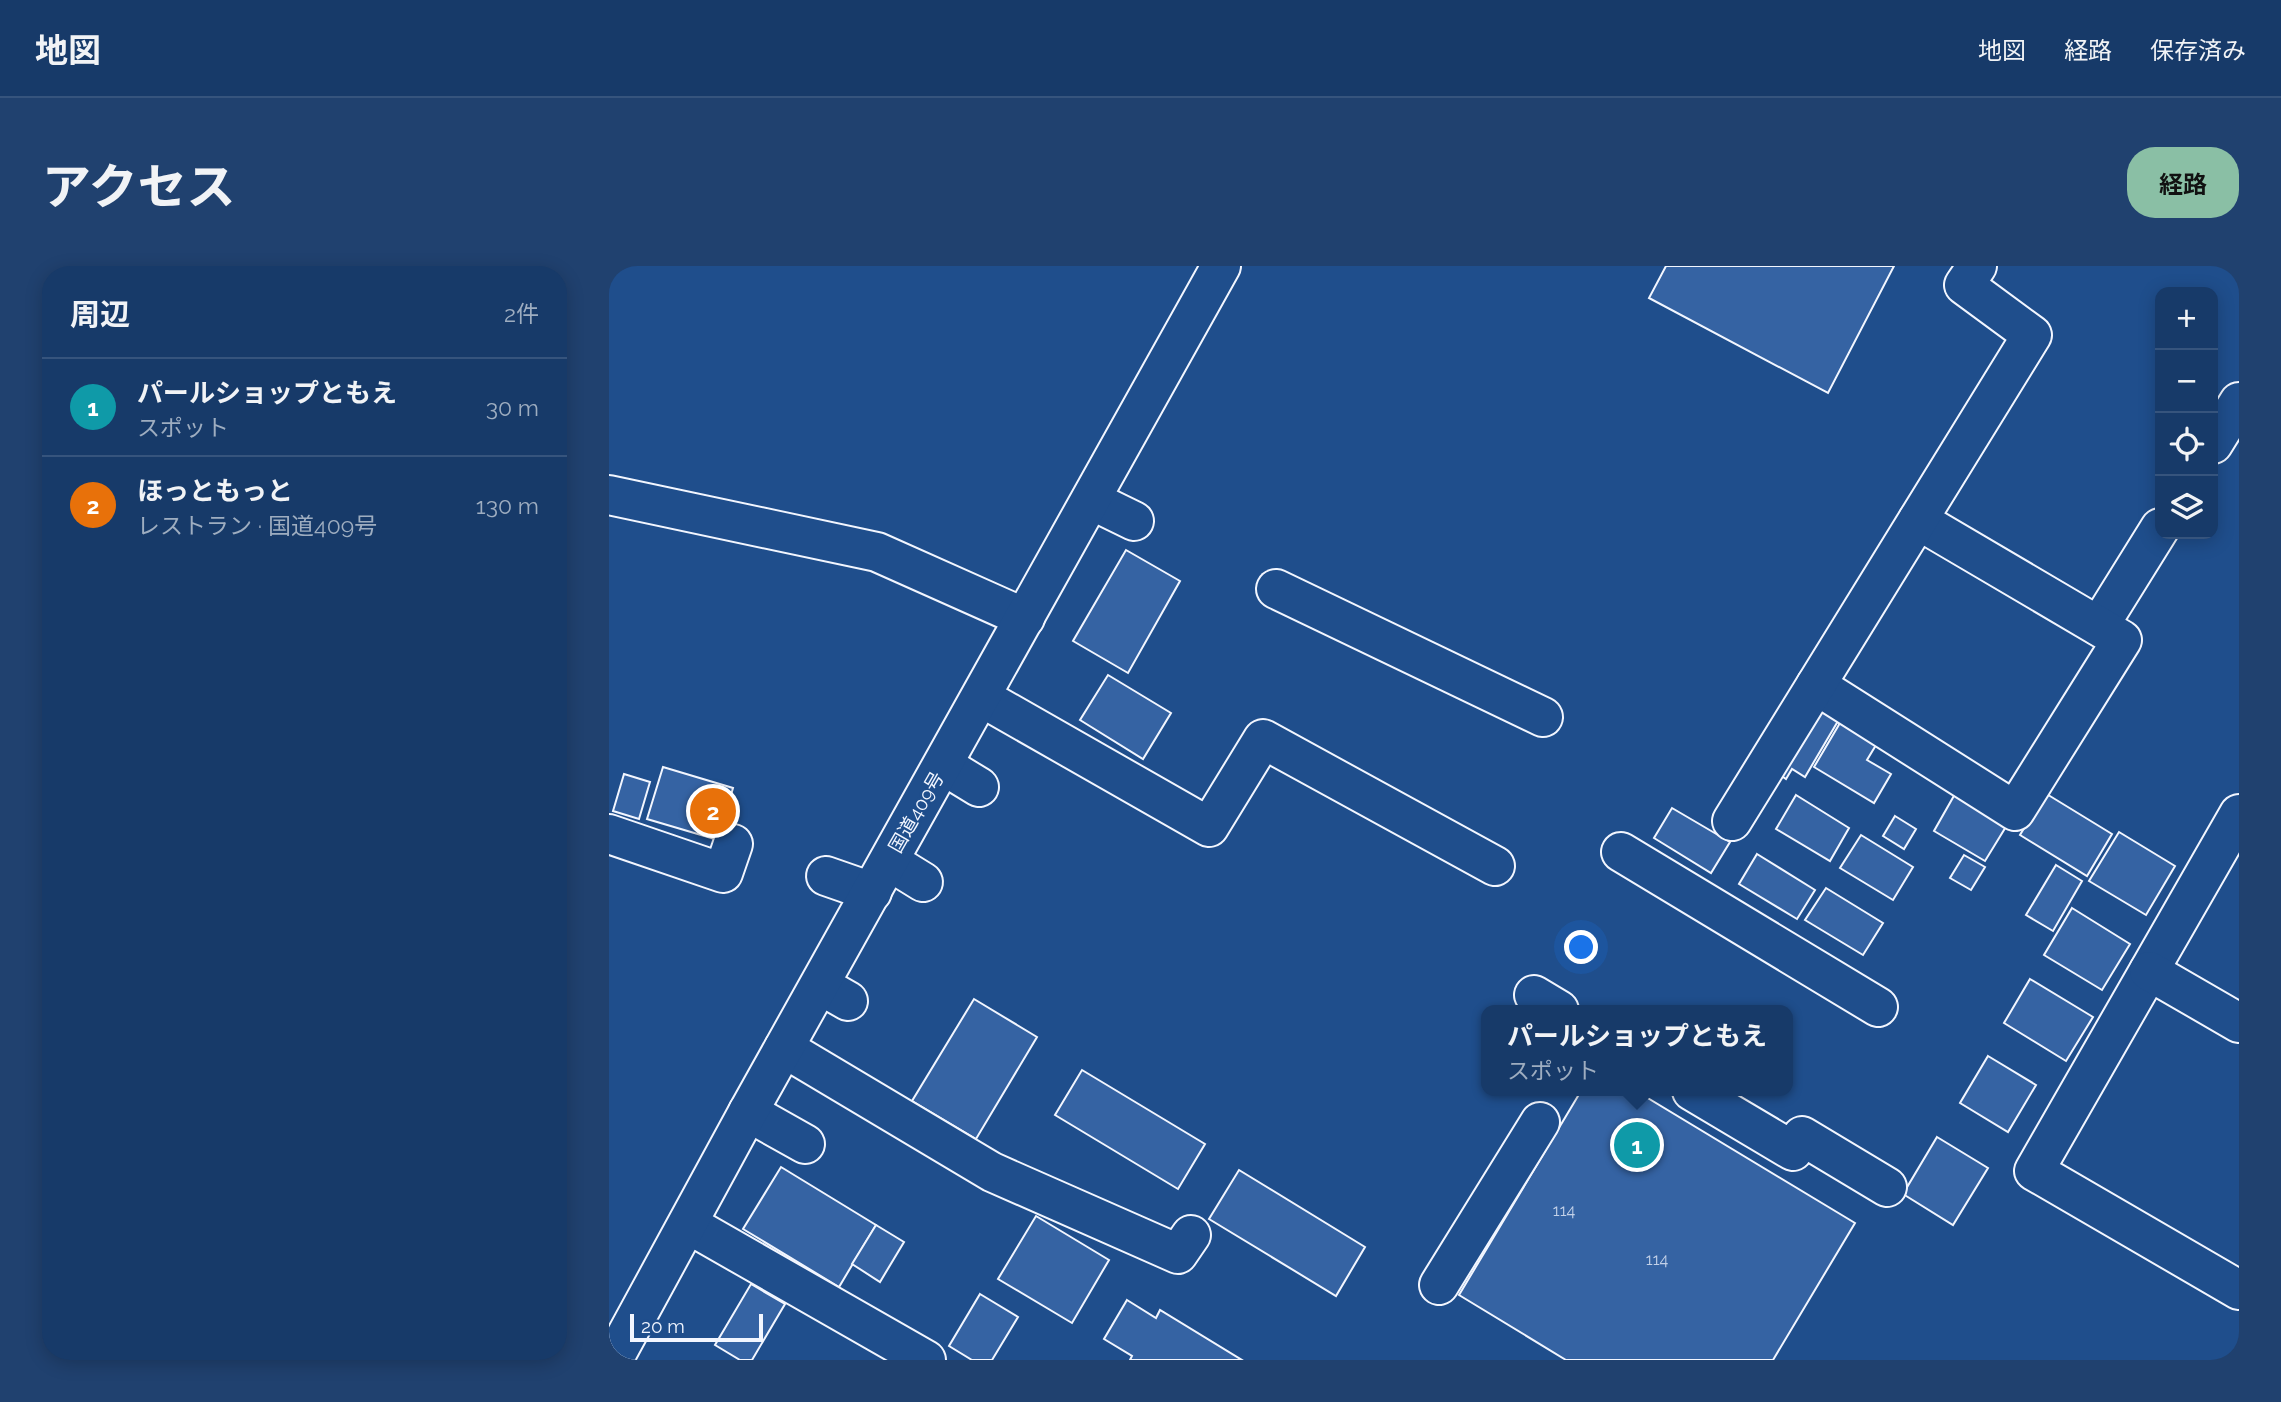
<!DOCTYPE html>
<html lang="ja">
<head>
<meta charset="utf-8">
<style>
	body { margin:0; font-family:Raleway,"Noto Sans JP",sans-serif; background:#20416f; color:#f1f3f6 }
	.controls { position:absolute; right:21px; top:21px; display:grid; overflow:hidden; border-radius:14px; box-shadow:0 4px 18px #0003 }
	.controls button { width:63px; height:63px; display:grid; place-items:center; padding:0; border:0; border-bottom:2px solid #36547d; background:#173a69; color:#f1f3f6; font:35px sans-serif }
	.scale { position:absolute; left:21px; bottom:18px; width:133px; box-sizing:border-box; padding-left:7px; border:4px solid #f2f6ff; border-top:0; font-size:19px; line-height:24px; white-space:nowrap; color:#f2f6ff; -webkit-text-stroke:5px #1f4e8c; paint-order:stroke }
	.you { position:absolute; left:973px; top:682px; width:24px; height:24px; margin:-18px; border:5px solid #fff; border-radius:50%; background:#1a73e8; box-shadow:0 0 0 10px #1a73e833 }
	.badge { display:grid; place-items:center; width:46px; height:46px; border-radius:50%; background:#8abfa5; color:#fff; font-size:23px; font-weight:700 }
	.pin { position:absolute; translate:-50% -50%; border:4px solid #fff; box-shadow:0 2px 7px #0006 }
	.popup { position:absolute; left:872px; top:739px; width:312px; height:91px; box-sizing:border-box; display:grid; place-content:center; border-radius:14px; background:#173a69; filter:drop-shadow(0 2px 5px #0005); font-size:23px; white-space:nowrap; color:#9eadc0 }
	.popup b { font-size:26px; color:#f1f3f6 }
	.popup::after { content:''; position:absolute; left:50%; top:100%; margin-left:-14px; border:14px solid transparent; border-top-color:#173a69 }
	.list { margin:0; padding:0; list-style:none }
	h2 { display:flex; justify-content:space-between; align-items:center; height:91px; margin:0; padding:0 28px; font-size:30px }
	h2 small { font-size:23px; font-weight:400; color:#9eadc0 }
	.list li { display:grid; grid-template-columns:46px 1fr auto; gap:21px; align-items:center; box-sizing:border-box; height:98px; padding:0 28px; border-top:2px solid #36547d }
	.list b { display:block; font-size:26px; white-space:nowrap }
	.list p { margin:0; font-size:23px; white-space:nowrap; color:#9eadc0 }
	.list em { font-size:23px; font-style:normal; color:#9eadc0 }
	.icon { flex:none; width:38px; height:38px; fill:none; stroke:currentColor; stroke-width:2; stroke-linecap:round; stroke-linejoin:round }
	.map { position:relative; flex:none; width:1630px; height:1094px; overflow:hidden; border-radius:28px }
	header { display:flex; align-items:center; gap:42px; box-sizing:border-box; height:98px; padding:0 35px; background:#173a69; border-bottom:2px solid #36547d }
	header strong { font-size:33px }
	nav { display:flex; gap:38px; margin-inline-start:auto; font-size:24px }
	.intro { display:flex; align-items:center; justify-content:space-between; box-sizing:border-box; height:168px; padding:0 42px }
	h1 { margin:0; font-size:49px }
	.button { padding:18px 32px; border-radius:28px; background:#8abfa5; color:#111; font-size:24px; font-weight:700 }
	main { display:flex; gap:42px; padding:0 42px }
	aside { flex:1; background:#173a69; border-radius:28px; box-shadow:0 4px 18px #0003 }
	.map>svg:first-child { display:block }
	.building { fill:#3563a3; stroke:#f2f6ff; stroke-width:2 }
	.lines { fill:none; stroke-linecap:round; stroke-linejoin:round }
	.minor-casing { stroke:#f2f6ff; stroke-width:42 }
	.highway-casing { stroke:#f2f6ff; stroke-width:42 }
	.minor { stroke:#1f4e8c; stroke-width:38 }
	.highway { stroke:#1f4e8c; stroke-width:38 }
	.labels { text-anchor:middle; stroke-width:5; stroke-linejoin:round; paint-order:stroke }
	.number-label { font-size:16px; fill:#c3d1e8 }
	.street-label { font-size:19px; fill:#f2f6ff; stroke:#1f4e8c }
</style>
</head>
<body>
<header>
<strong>地図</strong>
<nav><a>地図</a><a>経路</a><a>保存済み</a></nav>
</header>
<div class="intro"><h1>アクセス</h1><a class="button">経路</a></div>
<main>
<aside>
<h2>周辺<small>2件</small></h2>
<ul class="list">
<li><span class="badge" style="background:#0f9aa8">1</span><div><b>パールショップともえ</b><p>スポット</p></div><em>30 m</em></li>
<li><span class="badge" style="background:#e8710a">2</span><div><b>ほっともっと</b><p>レストラン · 国道409号</p></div><em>130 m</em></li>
</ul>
</aside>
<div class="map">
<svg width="1630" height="1094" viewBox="0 0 1630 1094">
	<rect width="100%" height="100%" fill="#1f4e8c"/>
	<g class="building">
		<path d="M1057 0H1285L1219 127 1040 32Z"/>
		<path d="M517 284 571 315 519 407 464 375Z"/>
		<path d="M499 409 562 447 534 493 471 454Z"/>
		<path d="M1206 441 1229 455 1196 511 1183 503 1177 513 1167 506Z"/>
		<path d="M1231 457 1267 479 1258 494 1282 508 1265 537 1205 501Z"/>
		<path d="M54 501 124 522 109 574 38 553Z"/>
		<path d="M15 508 41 516 30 553 4 545Z"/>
		<path d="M1436 527 1503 568 1478 610 1411 569Z"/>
		<path d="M1346 528 1398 559 1376 595 1325 565Z"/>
		<path d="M1187 529 1240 562 1221 595 1167 563Z"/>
		<path d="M1063 542 1121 576 1102 607 1045 572Z"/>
		<path d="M1286 550 1307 563 1295 583 1274 570Z"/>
		<path d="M1510 566 1566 600 1537 649 1480 615Z"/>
		<path d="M1252 569 1304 601 1284 634 1231 602Z"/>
		<path d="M1148 588 1206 624 1188 653 1130 618Z"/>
		<path d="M1355 589 1376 601 1362 624 1341 612Z"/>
		<path d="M1447 599 1473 615 1444 665 1417 649Z"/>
		<path d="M1217 622 1274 657 1254 689 1196 654Z"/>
		<path d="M1463 642 1521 678 1493 724 1435 689Z"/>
		<path d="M1421 713 1484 751 1457 795 1395 757Z"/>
		<path d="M365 733 428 771 367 873 303 835Z"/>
		<path d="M1379 790 1427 819 1399 866 1351 837Z"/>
		<path d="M473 804 596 878 569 923 446 849Z"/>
		<path d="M972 825H1027L1246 957 1164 1094H957L850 1029Z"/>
		<path d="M1328 871 1379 902 1344 959 1294 928Z"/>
		<path d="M172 901 267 959 230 1021 134 963Z"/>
		<path d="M630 904 756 981 727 1030 600 953Z"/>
		<path d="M427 950 500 994 463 1057 389 1013Z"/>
		<path d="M267 959 295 976 271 1016 243 998Z"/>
		<path d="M142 1018 176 1038 143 1094H131L106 1079Z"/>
		<path d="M371 1028 409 1051 383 1094H363L340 1080Z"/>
		<path d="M518 1034 547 1052 551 1044 633 1094H521L523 1090 495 1073Z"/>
	</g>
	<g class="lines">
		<defs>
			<g id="minor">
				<path d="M1604 178 1630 136"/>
				<path d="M0 229 268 286 416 352"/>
				<path d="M482 234 525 255"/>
				<path d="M667 323 934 451"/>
				<path d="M1490 360 1551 262"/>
				<path d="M1207 419 1406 545 1513 374 1309 254"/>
				<path d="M372 431 600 561 654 473 886 600"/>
				<path d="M334 499 370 521"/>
				<path d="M1630 548 1425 905 1630 1024"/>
				<path d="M1123 555 1423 69 1355 19 1368 0"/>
				<path d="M0 568 114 607 124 578"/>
				<path d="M1012 586 1269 741"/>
				<path d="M280 595 314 616"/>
				<path d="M217 610 263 626"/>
				<path d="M1540 705 1630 757"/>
				<path d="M211 719 239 735"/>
				<path d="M925 729 950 744"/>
				<path d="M175 782 383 906 569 988 582 969"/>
				<path d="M1083 825 1184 885 1193 870 1278 921"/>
				<path d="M139 846 196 878"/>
				<path d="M79 958 317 1094"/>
				<path d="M830 1019 931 856"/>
			</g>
			<path id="highway" d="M4 1094 139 846 612 0"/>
		</defs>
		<use href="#minor" class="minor-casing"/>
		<use href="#highway" class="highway-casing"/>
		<use href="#minor" class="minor"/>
		<use href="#highway" class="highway"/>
	</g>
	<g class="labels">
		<g class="number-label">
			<text x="955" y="950">114</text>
			<text x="1048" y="999">114</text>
		</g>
		<g class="street-label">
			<text transform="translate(307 546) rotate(-60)" y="7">国道409号</text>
		</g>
	</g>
</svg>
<div class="controls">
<button>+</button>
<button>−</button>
<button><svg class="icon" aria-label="locate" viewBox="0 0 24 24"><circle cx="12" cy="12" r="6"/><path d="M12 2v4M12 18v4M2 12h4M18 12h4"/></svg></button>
<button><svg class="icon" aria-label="layers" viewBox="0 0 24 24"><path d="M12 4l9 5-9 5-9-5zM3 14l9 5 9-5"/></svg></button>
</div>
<div class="scale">20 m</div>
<div class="you"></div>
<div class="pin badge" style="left:1028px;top:879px;background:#0f9aa8">1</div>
<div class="popup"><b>パールショップともえ</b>スポット</div>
<div class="pin badge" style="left:104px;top:545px;background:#e8710a">2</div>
</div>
</main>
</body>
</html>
